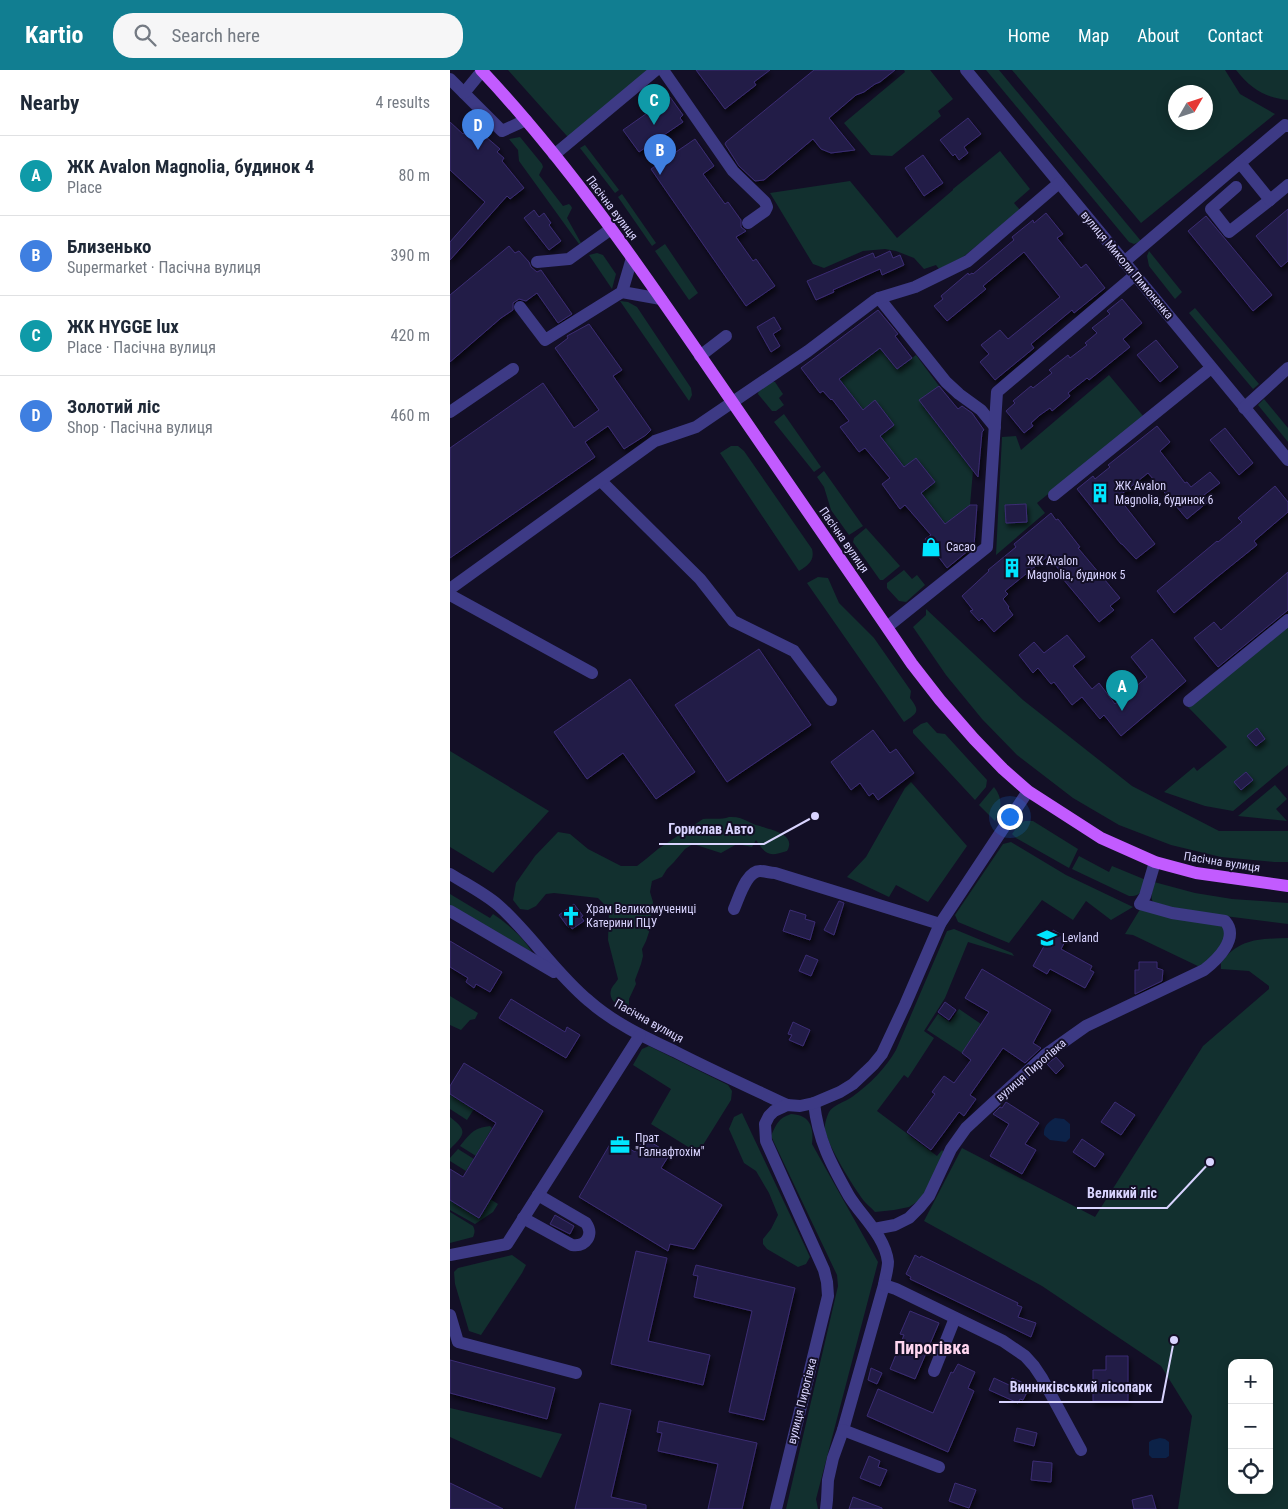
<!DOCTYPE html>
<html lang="en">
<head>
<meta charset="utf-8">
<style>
	body { margin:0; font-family:"Roboto Condensed",sans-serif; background:#f6f6f7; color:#1f2937 }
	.controls { position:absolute; right:15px; bottom:15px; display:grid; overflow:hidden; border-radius:10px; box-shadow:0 2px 12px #0003 }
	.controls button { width:45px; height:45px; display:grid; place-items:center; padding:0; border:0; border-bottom:1px solid #e0e1e3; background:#fff; color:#1f2937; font:25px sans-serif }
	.compass { position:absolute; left:718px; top:15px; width:45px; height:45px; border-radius:50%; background:#fff; box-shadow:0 2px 12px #0003; rotate:51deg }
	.you { position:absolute; left:559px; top:746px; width:18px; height:18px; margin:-12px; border:4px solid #fff; border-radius:50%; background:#1a73e8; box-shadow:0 0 0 8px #1a73e833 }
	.badge { display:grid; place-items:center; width:32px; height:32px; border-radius:50%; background:#117e91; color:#fff; font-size:16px; font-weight:700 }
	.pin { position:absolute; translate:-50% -41px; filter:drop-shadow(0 1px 2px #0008) }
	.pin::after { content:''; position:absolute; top:26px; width:18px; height:15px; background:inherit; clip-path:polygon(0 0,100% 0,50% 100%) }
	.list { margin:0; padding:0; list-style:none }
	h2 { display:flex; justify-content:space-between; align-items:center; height:65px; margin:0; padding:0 20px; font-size:21px }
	h2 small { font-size:16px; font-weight:400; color:#747a83 }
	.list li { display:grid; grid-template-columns:32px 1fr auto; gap:15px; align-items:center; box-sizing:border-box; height:80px; padding:0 20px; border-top:1px solid #e0e1e3 }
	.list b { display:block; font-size:19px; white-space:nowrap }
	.list p { margin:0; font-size:16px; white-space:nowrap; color:#747a83 }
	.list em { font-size:16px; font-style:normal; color:#747a83 }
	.icon { flex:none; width:28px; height:28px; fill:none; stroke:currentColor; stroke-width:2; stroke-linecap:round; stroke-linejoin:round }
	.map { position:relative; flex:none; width:838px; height:1439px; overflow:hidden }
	header { display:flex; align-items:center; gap:30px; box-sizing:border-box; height:70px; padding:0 25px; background:#117e91; color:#fff }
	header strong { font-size:24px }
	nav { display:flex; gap:28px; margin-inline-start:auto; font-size:18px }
	.search { width:350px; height:45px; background:#f6f6f7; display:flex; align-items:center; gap:12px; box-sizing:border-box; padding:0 18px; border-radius:20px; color:#747a83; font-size:19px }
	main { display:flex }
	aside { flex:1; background:#fff }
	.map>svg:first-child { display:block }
	.green { fill:#12302f; fill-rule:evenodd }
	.water { fill:#0c2248 }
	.building { fill:#241b47; stroke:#3b2d73; filter:url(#shadow) }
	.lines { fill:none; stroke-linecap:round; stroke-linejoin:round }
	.minor { stroke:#3d3a85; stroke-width:12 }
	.major { stroke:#c25bff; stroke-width:12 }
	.labels { text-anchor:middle; stroke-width:4; stroke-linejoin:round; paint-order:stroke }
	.street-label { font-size:12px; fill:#d9d4ff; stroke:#130f26 }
	.poi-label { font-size:12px; fill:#d9d4ff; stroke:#130f26; text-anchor:start }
	.district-label { font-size:18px; font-weight:bold; fill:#ffd6f0; stroke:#130f26 }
	.leader { fill:none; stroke:#d9d4ff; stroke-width:2 }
	.callout-dot { fill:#d9d4ff; stroke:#130f26; stroke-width:2 }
	.callout-label { font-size:14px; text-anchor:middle; font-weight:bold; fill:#d9d4ff; stroke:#130f26; stroke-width:4; stroke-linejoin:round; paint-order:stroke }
</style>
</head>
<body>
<header>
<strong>Kartio</strong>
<div class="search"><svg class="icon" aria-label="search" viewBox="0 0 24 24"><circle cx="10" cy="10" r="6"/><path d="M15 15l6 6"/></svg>Search here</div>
<nav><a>Home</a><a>Map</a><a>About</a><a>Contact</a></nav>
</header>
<main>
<aside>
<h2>Nearby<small>4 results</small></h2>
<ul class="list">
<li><span class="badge" style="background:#0f9aa8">A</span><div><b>ЖК Avalon Magnolia, будинок 4</b><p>Place</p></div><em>80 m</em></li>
<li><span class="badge" style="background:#3f7fe0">B</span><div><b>Близенько</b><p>Supermarket · Пасічна вулиця</p></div><em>390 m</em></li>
<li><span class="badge" style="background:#0f9aa8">C</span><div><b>ЖК HYGGE lux</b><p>Place · Пасічна вулиця</p></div><em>420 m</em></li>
<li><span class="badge" style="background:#3f7fe0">D</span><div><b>Золотий ліс</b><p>Shop · Пасічна вулиця</p></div><em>460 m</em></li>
</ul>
</aside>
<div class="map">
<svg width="838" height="1439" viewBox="0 0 838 1439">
	<defs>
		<filter id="shadow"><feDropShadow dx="2" dy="4" stdDeviation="2.5" flood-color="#0009"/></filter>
	</defs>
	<rect width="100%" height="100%" fill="#130f26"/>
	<g class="green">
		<path d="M58 0H198L119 66H117Z"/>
		<path d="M454 0H480L503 29 488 41 491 46 442 86 421 85 394 53 455 2Z"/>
		<path d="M536 0H549L691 171 684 174 679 172Z"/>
		<path d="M562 0H775L790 24 825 44 691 153ZM756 22V52H726V22Z"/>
		<path d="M786 0H838V30C815 28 800 18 786 0Z"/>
		<path d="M70 67 92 94 93 97 89 105 113 136 119 134 121 136 122 138 117 148 131 173 129 174 69 91 68 80 59 69Z"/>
		<path d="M135 75 169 120 165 123 130 78Z"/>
		<path d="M550 81 580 119 564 133 570 140 513 187 489 199 486 195 474 199 464 188 446 181 435 179 413 181 374 198 363 194 320 123 400 111 447 168 503 120V119Z"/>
		<path d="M172 124 206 173 202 176 168 127Z"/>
		<path d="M215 174 248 223 239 230 205 181Z"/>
		<path d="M699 181 732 222 725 229 699 196 697 186Z"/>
		<path d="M147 183 153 185 166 204 162 219 139 185Z"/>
		<path d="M170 231 178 232 187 237 241 318 242 325 239 331Z"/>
		<path d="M745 238 809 314 803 319 739 243Z"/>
		<path d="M430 278 447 299 466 285 489 316 470 331 523 401 520 435 495 454 471 423 485 412 466 388 454 397 430 366 444 355 425 331 413 340 389 309Z"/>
		<path d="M659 305 694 347 587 433 595 443 546 485 552 367 566 366 571 380Z"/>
		<path d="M321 312H325L333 324 329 328 334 335 326 341H322L308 324 309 319Z"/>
		<path d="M814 329 838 358V372L808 335Z"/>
		<path d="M334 344 371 397 364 402 324 352Z"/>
		<path d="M281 376H288L294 381 362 479C365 491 358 495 349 501L270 383Z"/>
		<path d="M374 401 413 456 399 465 381 440 374 417 367 407Z"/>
		<path d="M416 458 450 496 433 510H430L403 472 404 468Z"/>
		<path d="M454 500 462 509 467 505 475 515 456 532 449 531 437 518V513Z"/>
		<path d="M368 507 378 508 389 533 424 568 461 621 460 628C471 642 467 643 454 652L357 513Z"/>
		<path d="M476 539 573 630 682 716 769 761H838V792H824L771 787 721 775 669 755 623 728 567 685 532 649 496 605 463 557 476 545Z"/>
		<path d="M838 554V695L783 741 755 736 714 722 744 697 747 701 777 677 738 637Z"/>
		<path d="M477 652 487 663 495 664 537 710 536 717 525 730 463 663V660L471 654Z"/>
		<path d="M0 681 99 741 43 803 0 777Z"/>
		<path d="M461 712 517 776 478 832 446 815 439 827 397 807 416 787 455 718Z"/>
		<path d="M825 715 837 729 826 739 837 751 788 746Z"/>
		<path d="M544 717C553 729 552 738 545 751L529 735Z"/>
		<path d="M279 747C294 746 297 753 310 756 321 760 347 764 337 781 319 787 316 785 306 770L302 777 287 774 271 783 243 774 235 779 224 792 217 799 212 807 202 811 200 822 203 832 199 862 196 871 192 879 193 886 191 894 185 910 186 914 179 929V935L175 940C168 936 158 930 161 920 162 916 166 913 168 909L158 870 159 841 154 834 148 828 104 823 96 824 86 836 78 840 70 839 63 830 66 813 85 786 108 762 120 764 138 779 171 796H187L196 789 208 779 253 749C262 748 271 750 279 747Z"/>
		<path d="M575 751H583L628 779 619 798 566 768 562 764 569 754Z"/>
		<path d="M561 772 616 805 683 837 661 850 636 831 623 850 592 830 559 873 508 852 505 845 553 774Z"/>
		<path d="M629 786 659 802 662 796 696 810C692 819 692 827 679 826L622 799Z"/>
		<path d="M704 812 745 823 782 829 838 833V854L743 842 704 833C699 828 703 819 704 812Z"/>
		<path d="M0 824 40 848 43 844C58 854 73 867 82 882L0 836Z"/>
		<path d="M692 836 771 853 776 860V870L754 899 683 865 675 864Z"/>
		<path d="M504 859 562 883 564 886 518 872 495 928 474 961 484 968 458 1008 454 1005 427 1041 487 1086 492 1080 496 1085 470 1130 459 1137 444 1140 425 1142C422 1138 417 1135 414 1131 404 1118 378 1076 375 1060 374 1055 377 1046 379 1042 383 1035 395 1032 402 1027 420 1014 435 999 446 980L497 861Z"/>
		<path d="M838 868V1439H728L742 1346 711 1296 592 1216 474 1151 512 1078 645 1147 753 976 819 919V916L799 901 771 899V893C789 868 810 869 838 868ZM782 1293H819V1420H782Z"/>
		<path d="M0 926 28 943 25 949 20 950 11 960 0 955Z"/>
		<path d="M509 939 531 954 512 983 477 960 488 944 500 952Z"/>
		<path d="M199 976 278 1015 282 1021 281 1030 248 1083 201 1054 221 1019 183 995 192 979Z"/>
		<path d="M0 1025 24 1039 17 1050 0 1039Z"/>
		<path d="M292 1043 360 1187 356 1194 348 1197 317 1179 313 1174V1169L321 1159 328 1145 319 1123 306 1101 294 1093 279 1059 284 1047Z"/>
		<path d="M341 1044C360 1045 364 1057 362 1074L428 1192 366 1429 368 1439H336L388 1216 387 1205 321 1066C326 1055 328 1048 341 1044Z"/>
		<path d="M0 1047C18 1061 15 1064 0 1079Z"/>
		<path d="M40 1056 42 1058 26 1086 10 1076C20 1064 23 1058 40 1056Z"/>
		<path d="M8 1079 24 1089 16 1101 0 1091V1088Z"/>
		<path d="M40 1129 48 1134 43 1142 25 1154 0 1140V1130L29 1148Z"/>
		<path d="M0 1142 23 1156C25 1160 25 1162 23 1167L0 1173Z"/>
		<path d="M62 1185 76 1195 72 1203 31 1265 19 1261 5 1214 4 1202 8 1198Z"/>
		<path d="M0 1338 112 1364 91 1408 0 1367Z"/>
	</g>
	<g class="water">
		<path d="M605 1048 614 1049 620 1054V1068L616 1072 600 1070 594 1065C593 1057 598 1052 605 1048Z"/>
		<path d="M710 1368 715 1369 719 1372V1386L716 1388H702L699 1385V1372L702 1370Z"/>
	</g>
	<g class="building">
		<path d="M246 0H320L304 12 306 15 275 39Z"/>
		<path d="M364 0H445L430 12 425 14 414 22 406 25 379 48 405 80 381 83 371 79 363 69 314 110 305 111 289 96 275 74 276 72Z"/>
		<path d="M220 27 233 45 230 48 233 52 189 82 173 60Z"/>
		<path d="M518 48 531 64 514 77 518 83 509 90 505 84 503 86 490 70Z"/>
		<path d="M0 52 13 64 19 56 26 62 28 60 50 79 47 82 54 88 52 91 74 118 60 129 57 126 0 190V172L35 132 0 100Z"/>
		<path d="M245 69 264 96 253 104 275 134 278 132 291 150V157L296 161 286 167 303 191 306 189 325 216 296 236 201 99Z"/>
		<path d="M473 85 493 113 474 126 455 98Z"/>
		<path d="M838 139V191L831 197 806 166Z"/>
		<path d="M84 140 89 147 94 143 101 153 99 155 111 171 99 180 74 148Z"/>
		<path d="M596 143 613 164 607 168 631 198 636 194 655 218 624 243 622 240 581 274 584 278 545 310 530 292 539 284 531 275 550 260 558 269 610 227 574 182 533 216 536 219 497 251 484 236 493 229 491 226 518 203 519 205 522 203 523 204 564 170 562 167 583 150 584 153Z"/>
		<path d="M756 146 822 225 803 241 738 161Z"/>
		<path d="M59 176 65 183 69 181 79 192 81 197 87 202 91 200 122 244 108 253 87 223 76 231 69 229 63 233V240L51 248 0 292V225Z"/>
		<path d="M440 181 443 188 450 185 454 195 432 205 430 199 383 220 384 222 366 230 357 211 423 183 425 188Z"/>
		<path d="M672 229 692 253 673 269 680 277 639 310 637 308 618 323 620 326 602 341 600 338 590 345 581 353 583 356 574 363 556 341 565 333 563 331 581 316 583 318 602 303 599 300 618 285 620 288 637 275 635 273 647 263 642 258 660 244 657 241Z"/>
		<path d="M428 240 448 264 445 266 462 288 447 299 430 278 389 309 413 340 425 330 444 355 430 366 454 397 466 388 485 412 471 423 495 454 520 435H527L524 476 497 498 475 469 481 465 455 435 450 439 432 414 440 408 415 378 409 382 390 357 399 351 382 329 381 330 373 321 370 323 351 298Z"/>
		<path d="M324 247 331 259 323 264 330 276 321 282 307 257Z"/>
		<path d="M139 254 172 300 163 306 201 360 196 365 174 379 158 356 135 372 145 387 0 488V378L93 313 124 358 149 340 105 278 118 268 117 266Z"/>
		<path d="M706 270 728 297 710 312 687 285Z"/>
		<path d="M489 316 508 339 512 336 522 343 534 360 532 362 528 407 469 330Z"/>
		<path d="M707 356 720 372 710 381 735 413 737 412 741 417 760 402 770 413 754 425 759 431 737 449 698 403 668 427 705 474 686 489 672 474H671L627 419 643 406 645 409 660 397 658 395 668 387Z"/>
		<path d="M775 358 803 393 789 405 760 370Z"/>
		<path d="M825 416 838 432V442L804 471 807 475 766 508 724 543 707 521 767 471 768 472 792 452 788 448Z"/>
		<path d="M576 434 577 452 556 453 555 435Z"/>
		<path d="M601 443 606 450 608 449 630 477 628 478 670 528 660 536 664 540 649 552 613 509 615 507 598 486 555 521 558 524 553 529 559 537 558 538 563 545 544 562 532 548 529 551 520 541 523 540 512 526 539 501 538 500 566 477 564 474Z"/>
		<path d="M838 502V540L768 597 744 568 764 552 771 560Z"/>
		<path d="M617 565 635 587 623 596 642 619 649 613 665 634 697 607 681 587 702 569 736 611 671 666 654 645 650 649 632 627 622 635 604 612 601 614 588 598 583 603 569 585 584 572 594 583Z"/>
		<path d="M309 579 361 655 277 712 225 635Z"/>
		<path d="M180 609 245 702 206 729 173 683 137 709 104 662Z"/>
		<path d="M807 658 815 669 806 676 797 666Z"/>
		<path d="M423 660 440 683 446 679 464 703 428 730 423 723 419 726 410 713 401 720 381 692Z"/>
		<path d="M796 702 803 710 791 720 784 712Z"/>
		<path d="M389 831 394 833 384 865 374 860Z"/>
		<path d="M124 834 133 846 131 847 134 851 122 859 120 856 118 857 109 845Z"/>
		<path d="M340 840 356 845 355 849 365 852 360 870 333 861Z"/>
		<path d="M603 860 617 868 611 879 642 896 640 900 644 902 635 918 600 899 597 904 583 896Z"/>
		<path d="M0 871 52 902 40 922 26 914 24 918 16 912 18 908 0 897Z"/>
		<path d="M356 885 368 890 361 906 349 901Z"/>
		<path d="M689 892H707V898L713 900 712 911 685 924V900H689Z"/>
		<path d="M532 899 601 940 583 973 591 978 575 993 553 978 520 1025 526 1029 514 1046 509 1042 481 1080 457 1062 485 1024 482 1022 494 1006 504 1013 521 990 512 983 539 942 515 928Z"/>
		<path d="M61 929 115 962 117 957 130 965 116 988 49 948Z"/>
		<path d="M495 932 506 940 499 950 488 942Z"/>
		<path d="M343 952 360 960 353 976 339 970 342 965 338 964Z"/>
		<path d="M606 987 614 996 606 1004 597 994Z"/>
		<path d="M14 993 93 1041 29 1148 0 1130V1099L13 1107 46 1053 0 1024V1016Z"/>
		<path d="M556 1032 589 1053 575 1074 586 1080 572 1104 540 1086 559 1054 543 1044 550 1037 552 1038Z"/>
		<path d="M665 1032 685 1045 671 1065 651 1052Z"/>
		<path d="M194 1068 220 1084 211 1098 272 1135 244 1179 220 1174 218 1181 129 1127 163 1069 185 1082Z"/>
		<path d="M632 1069 654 1084 645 1097 623 1082Z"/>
		<path d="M105 1145 124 1156 120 1164 100 1154Z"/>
		<path d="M186 1181 217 1188 198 1271 260 1285 253 1315 161 1294Z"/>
		<path d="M465 1185 470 1188 471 1186 568 1233 567 1235 572 1237 568 1247 586 1253 581 1267 460 1209 461 1207 456 1204Z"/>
		<path d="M246 1195 345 1218 314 1350 279 1342 302 1241 244 1227 248 1206 243 1205Z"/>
		<path d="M460 1241 489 1253 465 1309 440 1299 454 1265 450 1264Z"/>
		<path d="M656 1286H678V1331H643V1300H656Z"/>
		<path d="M0 1290 105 1318 97 1349 0 1323Z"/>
		<path d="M508 1294 525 1302 518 1318 524 1321 498 1382 417 1346 428 1319 483 1343 501 1302 503 1303Z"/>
		<path d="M421 1298 432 1303 427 1314 418 1310Z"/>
		<path d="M544 1308 559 1315 562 1308 580 1316 573 1330 570 1329 568 1333 539 1320Z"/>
		<path d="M150 1333 181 1340 161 1427 196 1435V1439H125Z"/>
		<path d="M209 1351 307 1373 292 1439H258L268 1394 208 1381 212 1363 207 1362Z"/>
		<path d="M567 1358 587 1363 584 1376 564 1371Z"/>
		<path d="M419 1386 430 1391 428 1397 437 1400 430 1416 410 1408Z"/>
		<path d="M583 1391 602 1393 601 1412 581 1410Z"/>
		<path d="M0 1413 35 1430 53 1439H0Z"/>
		<path d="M505 1413 526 1420 519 1438 499 1431Z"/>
		<path d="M702 1425 706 1439H684L682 1430Z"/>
		<path d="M403 1427 432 1438V1439H399Z"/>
	</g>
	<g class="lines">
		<g class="minor">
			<path d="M213 0 283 101 315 132 317 137 315 141 298 153"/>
			<path d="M516 0 838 390"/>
			<path d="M0 9 52 61 76 50"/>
			<path d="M14 23 32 1"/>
			<path d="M104 85 206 0"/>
			<path d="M790 93 835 55 838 56"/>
			<path d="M786 117 761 139 779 162 820 130"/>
			<path d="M87 192 119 189 161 159"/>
			<path d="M674 192 790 93 820 130 838 115"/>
			<path d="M172 222 211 229"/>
			<path d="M429 228 496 312 509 324 531 340 545 357"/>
			<path d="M70 237 95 270 172 222 182 188"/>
			<path d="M250 286 276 266"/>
			<path d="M794 338 838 298"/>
			<path d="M0 342 63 299"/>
			<path d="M151 411 250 509 283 551 344 581 381 630"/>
			<path d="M604 425 761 298"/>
			<path d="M0 519 205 371 246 357 358 281 424 231 429 228 465 217 518 191 609 113"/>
			<path d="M0 525 142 603"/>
			<path d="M437 557 537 477 547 322 685 205"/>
			<path d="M739 631 838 550"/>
			<path d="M0 804C16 814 34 823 48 835 81 864 105 903 139 931 164 953 194 967 224 981 261 1000 299 1017 337 1035"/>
			<path d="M284 839C289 828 296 801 310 801 315 801 320 803 325 803L490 854"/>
			<path d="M0 841 104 902"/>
			<path d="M364 1033C368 1070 381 1094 399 1126 412 1147 435 1166 438 1192 438 1199 435 1208 434 1215L393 1360 383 1388 378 1410 377 1430 376 1439"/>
			<path d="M73 1148 122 1175C136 1177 144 1165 136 1153L88 1125"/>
			<path d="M424 1159 445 1155 459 1148 470 1137 479 1126 501 1079 516 1058 595 985 636 956 754 900C767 890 790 868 775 851L722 843 690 834 695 826 705 792"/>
			<path d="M0 1185 57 1174 190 965"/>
			<path d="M434 1215 446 1219 553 1271 575 1286 584 1296 592 1308 631 1380"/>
			<path d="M0 1245 8 1272 126 1303"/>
			<path d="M484 1301 505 1248"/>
			<path d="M393 1360 489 1397"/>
			<path d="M326 1439 378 1226 377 1212 374 1200 316 1071 315 1054 319 1046 324 1041 337 1035 350 1036 364 1033 390 1022 403 1014 423 995 432 984 455 935 490 854 578 721"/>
		</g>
		<path class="major" d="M31 0C118 92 191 199 263 304 329 400 396 497 462 594L490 630 524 669 553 699 578 721 651 768 705 792 746 803 838 816"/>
	</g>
	<defs>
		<symbol id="building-bare" viewBox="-9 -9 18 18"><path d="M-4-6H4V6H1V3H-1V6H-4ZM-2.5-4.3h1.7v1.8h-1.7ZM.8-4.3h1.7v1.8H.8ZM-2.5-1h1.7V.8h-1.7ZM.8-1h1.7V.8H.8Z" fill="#00e5ff" stroke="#130f26" stroke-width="2.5" paint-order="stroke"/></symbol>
		<symbol id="shop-bare" viewBox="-9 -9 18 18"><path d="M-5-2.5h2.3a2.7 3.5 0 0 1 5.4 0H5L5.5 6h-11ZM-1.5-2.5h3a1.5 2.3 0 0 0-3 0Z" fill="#00e5ff" stroke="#130f26" stroke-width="2.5" paint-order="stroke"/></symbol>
		<symbol id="church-bare" viewBox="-9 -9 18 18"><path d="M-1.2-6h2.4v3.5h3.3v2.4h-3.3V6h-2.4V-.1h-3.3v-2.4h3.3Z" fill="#00e5ff" stroke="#130f26" stroke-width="2.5" paint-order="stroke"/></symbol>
		<symbol id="school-bare" viewBox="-9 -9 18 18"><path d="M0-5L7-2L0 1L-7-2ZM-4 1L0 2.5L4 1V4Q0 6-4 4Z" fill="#00e5ff" stroke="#130f26" stroke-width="2.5" paint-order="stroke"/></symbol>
		<symbol id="office-bare" viewBox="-9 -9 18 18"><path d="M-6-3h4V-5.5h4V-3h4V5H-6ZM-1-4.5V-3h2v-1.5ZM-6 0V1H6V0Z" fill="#00e5ff" stroke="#130f26" stroke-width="2.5" paint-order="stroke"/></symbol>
	</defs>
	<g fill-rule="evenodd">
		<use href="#building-bare" x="636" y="409" width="28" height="28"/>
		<use href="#shop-bare" x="467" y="463" width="28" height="28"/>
		<use href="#building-bare" x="548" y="484" width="28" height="28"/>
		<use href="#church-bare" x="107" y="832" width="28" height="28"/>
		<use href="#school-bare" x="583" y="854" width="28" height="28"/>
		<use href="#office-bare" x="156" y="1061" width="28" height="28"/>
	</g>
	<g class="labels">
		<g class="street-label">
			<text transform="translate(162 138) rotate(53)" y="4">Пасічна вулиця</text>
			<text transform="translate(677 195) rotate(50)" y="4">вулиця Миколи Пимоненка</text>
			<text transform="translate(394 470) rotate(55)" y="4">Пасічна вулиця</text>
			<text transform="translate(772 792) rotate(9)" y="4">Пасічна вулиця</text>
			<text transform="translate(199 951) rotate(29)" y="4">Пасічна вулиця</text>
			<text transform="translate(581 1000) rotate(-41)" y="4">вулиця Пирогівка</text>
			<text transform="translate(352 1331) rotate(-76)" y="4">вулиця Пирогівка</text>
		</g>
		<g class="poi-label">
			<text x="665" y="420">ЖК Avalon<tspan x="665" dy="14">Magnolia, будинок 6</tspan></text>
			<text x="496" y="481">Cacao</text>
			<text x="577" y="495">ЖК Avalon<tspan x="577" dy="14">Magnolia, будинок 5</tspan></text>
			<text x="136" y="843">Храм Великомучениці<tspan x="136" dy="14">Катерини ПЦУ</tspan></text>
			<text x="612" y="872">Levland</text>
			<text x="185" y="1072">Прат<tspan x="185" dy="14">"Галнафтохім"</tspan></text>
		</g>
		<g class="district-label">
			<text x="482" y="1284">Пирогівка</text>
		</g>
	</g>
	<path class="leader" d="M365 746L314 774H209M760 1092L717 1138H627M724 1270L712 1332H549"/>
	<g class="callout-dot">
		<circle cx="365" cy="746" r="5"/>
		<circle cx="760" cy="1092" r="5"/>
		<circle cx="724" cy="1270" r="5"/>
	</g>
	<g class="callout-label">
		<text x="261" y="764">Горислав Авто</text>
		<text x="672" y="1128">Великий ліс</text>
		<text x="631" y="1322">Винниківський лісопарк</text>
	</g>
</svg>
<div class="controls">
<button>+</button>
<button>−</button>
<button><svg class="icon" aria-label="locate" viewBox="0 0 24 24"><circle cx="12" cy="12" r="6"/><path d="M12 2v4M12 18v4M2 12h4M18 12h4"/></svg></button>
</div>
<svg class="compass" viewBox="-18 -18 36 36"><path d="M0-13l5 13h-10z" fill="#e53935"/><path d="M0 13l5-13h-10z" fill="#747a83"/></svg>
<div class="you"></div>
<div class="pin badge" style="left:672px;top:641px;background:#0f9aa8">A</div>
<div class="pin badge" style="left:210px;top:105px;background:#3f7fe0">B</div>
<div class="pin badge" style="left:204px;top:55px;background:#0f9aa8">C</div>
<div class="pin badge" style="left:28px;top:80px;background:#3f7fe0">D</div>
</div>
</main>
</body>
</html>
